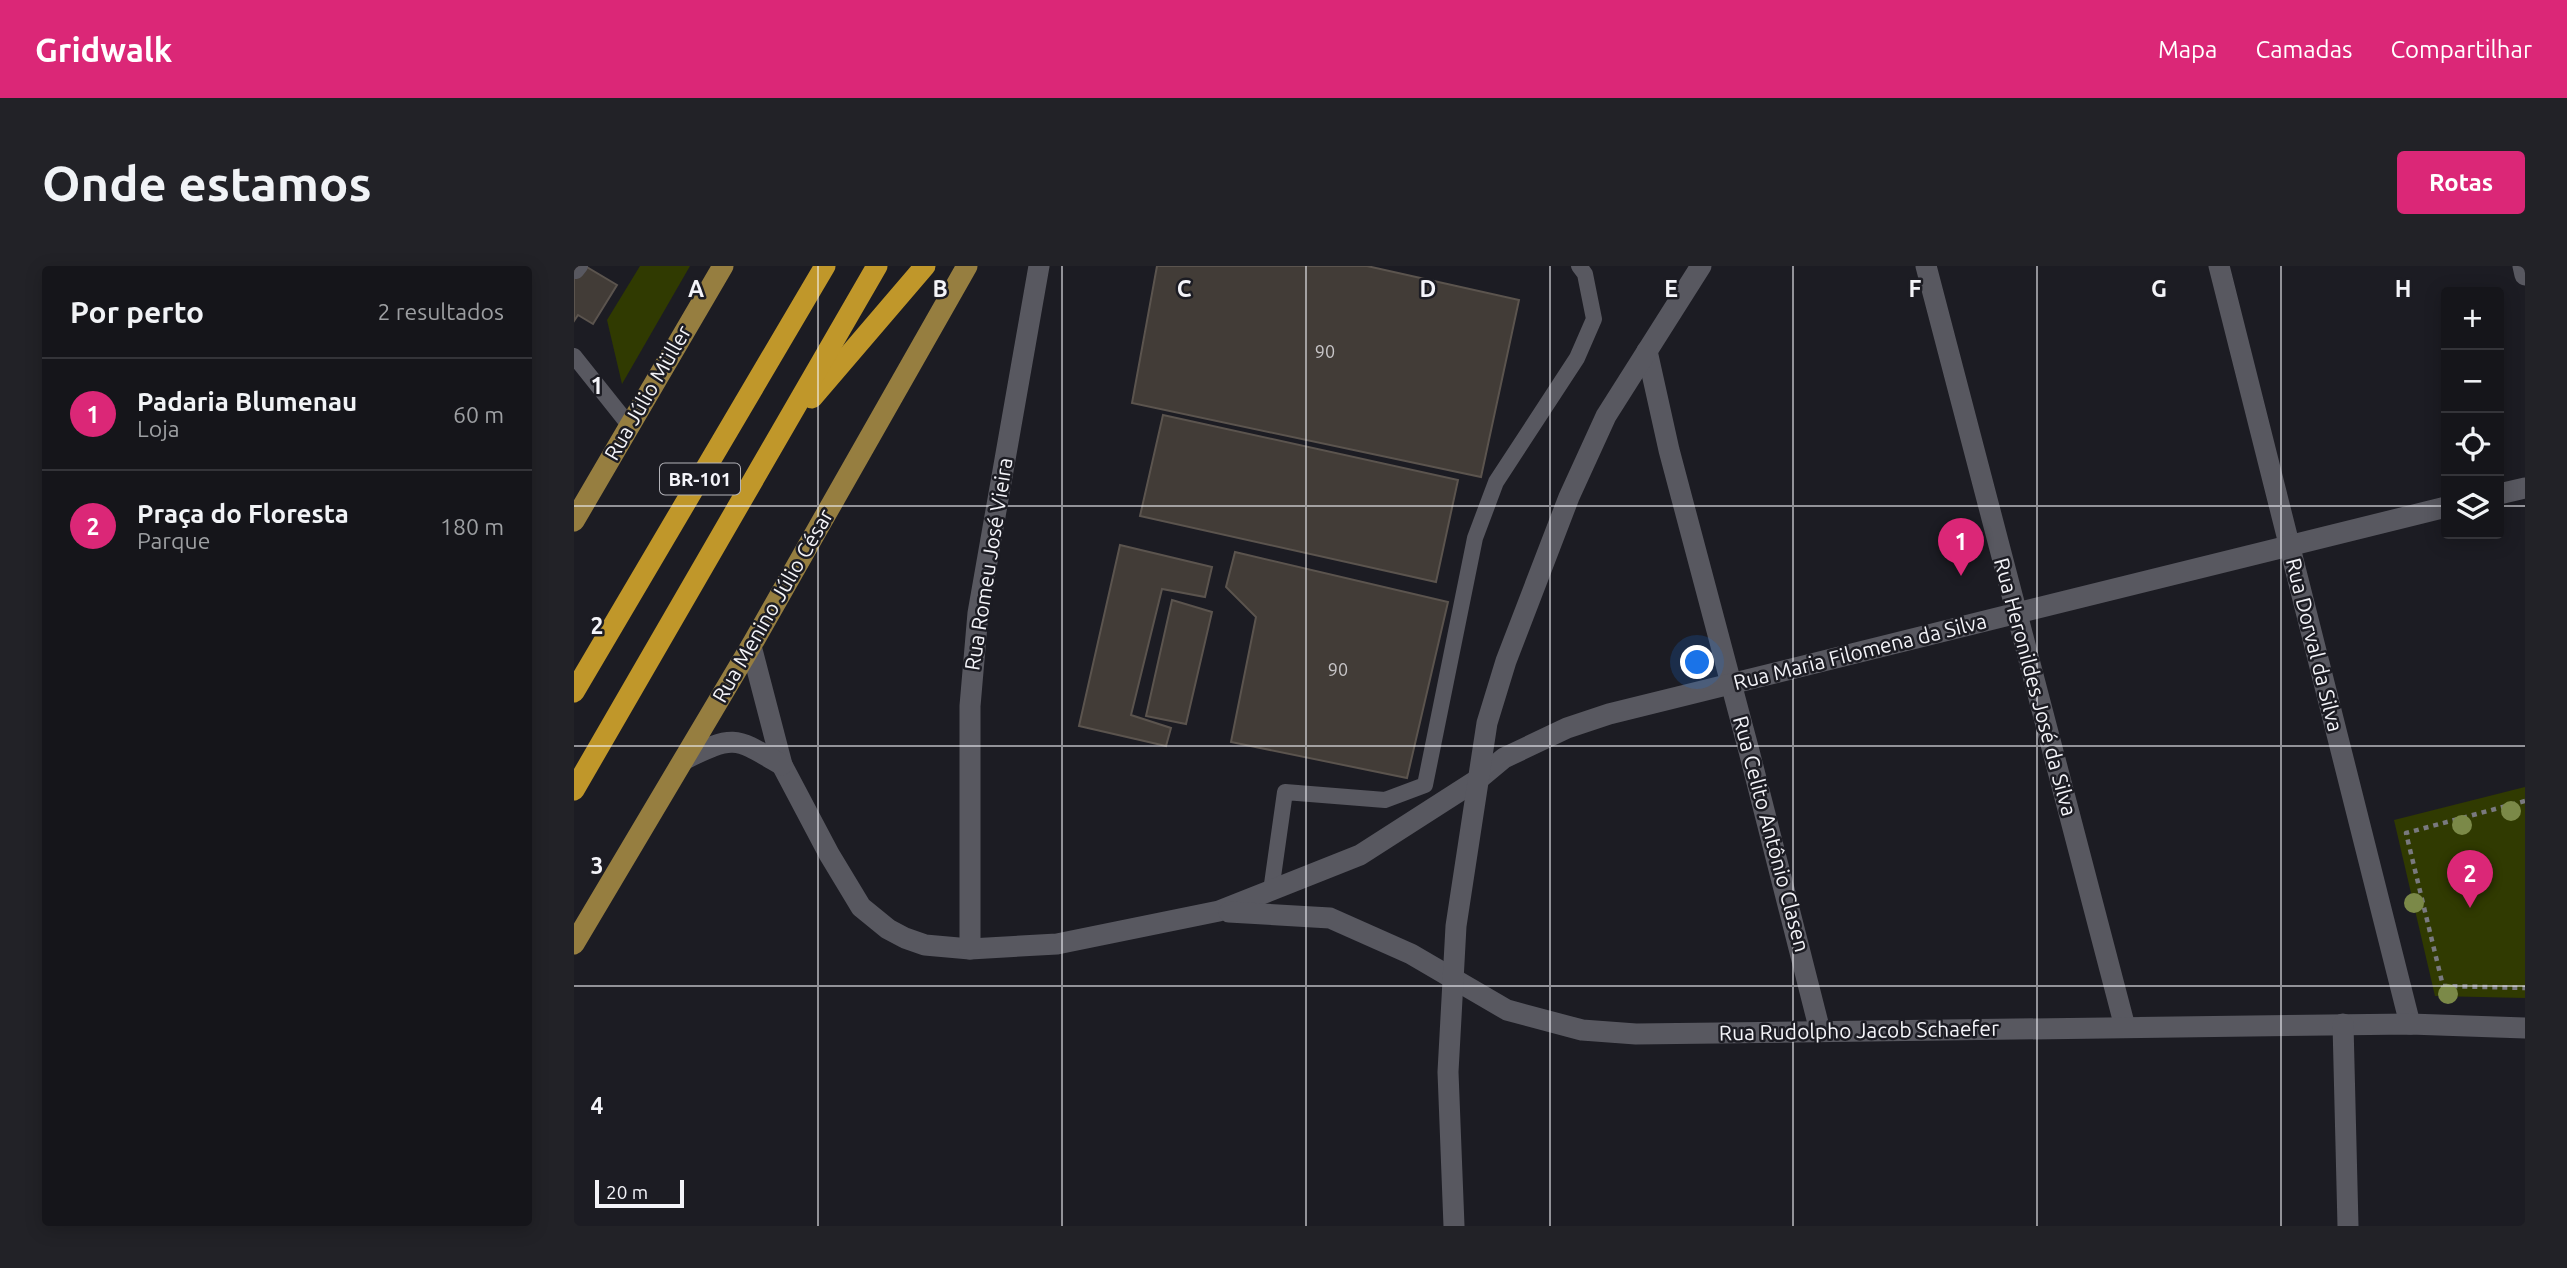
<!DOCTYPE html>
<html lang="pt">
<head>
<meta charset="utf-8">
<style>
	body { margin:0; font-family:Ubuntu,sans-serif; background:#222227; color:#f1f3f6 }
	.controls { position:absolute; right:21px; top:21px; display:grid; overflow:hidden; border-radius:7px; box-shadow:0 4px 18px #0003 }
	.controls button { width:63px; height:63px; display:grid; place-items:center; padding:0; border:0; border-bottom:2px solid #343439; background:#15151a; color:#f1f3f6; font:35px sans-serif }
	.scale { position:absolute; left:21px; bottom:18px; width:89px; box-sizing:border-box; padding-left:7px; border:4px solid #f4f4f9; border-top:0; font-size:19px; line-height:24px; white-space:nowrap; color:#f4f4f9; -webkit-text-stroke:5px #1c1c23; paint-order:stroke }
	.you { position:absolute; left:1124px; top:397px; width:24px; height:24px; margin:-18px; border:5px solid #fff; border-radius:50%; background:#1a73e8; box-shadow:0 0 0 10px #1a73e833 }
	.badge { display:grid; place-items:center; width:46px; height:46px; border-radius:50%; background:#db2777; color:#fff; font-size:23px; font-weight:700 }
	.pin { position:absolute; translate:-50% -58px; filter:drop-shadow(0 2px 4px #0008) }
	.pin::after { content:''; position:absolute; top:37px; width:24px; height:21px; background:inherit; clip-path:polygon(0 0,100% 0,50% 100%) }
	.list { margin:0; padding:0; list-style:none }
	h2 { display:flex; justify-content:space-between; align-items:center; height:91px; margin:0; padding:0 28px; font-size:30px }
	h2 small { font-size:23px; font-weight:400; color:#9d9fa2 }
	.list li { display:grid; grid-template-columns:46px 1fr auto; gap:21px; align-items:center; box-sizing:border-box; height:112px; padding:0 28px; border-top:2px solid #343439 }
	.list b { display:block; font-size:26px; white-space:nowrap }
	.list p { margin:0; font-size:23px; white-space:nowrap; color:#9d9fa2 }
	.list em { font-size:23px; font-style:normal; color:#9d9fa2 }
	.icon { flex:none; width:38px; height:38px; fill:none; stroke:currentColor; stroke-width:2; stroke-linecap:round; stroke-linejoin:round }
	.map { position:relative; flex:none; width:1951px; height:960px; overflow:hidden; border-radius:7px }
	header { display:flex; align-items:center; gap:42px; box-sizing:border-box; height:98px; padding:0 35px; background:#db2777; color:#fff }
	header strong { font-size:33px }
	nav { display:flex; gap:38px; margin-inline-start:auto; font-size:24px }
	.intro { display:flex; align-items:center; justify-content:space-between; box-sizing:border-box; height:168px; padding:0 42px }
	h1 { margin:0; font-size:49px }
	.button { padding:18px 32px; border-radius:7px; background:#db2777; color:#fff; font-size:24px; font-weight:700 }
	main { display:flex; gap:42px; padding:0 42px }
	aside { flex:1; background:#15151a; border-radius:7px; box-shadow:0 4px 18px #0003 }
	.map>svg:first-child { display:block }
	.green { fill:#303a01 }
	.building { fill:#423c37; stroke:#5b544e; stroke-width:2 }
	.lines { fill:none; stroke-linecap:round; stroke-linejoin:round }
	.path { stroke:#79797f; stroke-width:4.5; stroke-dasharray:5 5; stroke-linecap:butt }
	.service { stroke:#585860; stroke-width:16 }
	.minor { stroke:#585860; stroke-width:21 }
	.primary { stroke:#967e40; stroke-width:21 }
	.motorway { stroke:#c0972a; stroke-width:21 }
	.tree { fill:#7b8948 }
	.grid { fill:none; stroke:#f4f4f9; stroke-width:2; stroke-opacity:0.55 }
	.labels { text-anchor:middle; stroke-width:5; stroke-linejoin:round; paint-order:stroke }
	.number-label { font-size:18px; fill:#c8c6c8 }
	.shield { fill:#1c1c23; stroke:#b3b3b9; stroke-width:2 }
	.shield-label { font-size:19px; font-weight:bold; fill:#f4f4f9 }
	.street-label { font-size:21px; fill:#f4f4f9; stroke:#1c1c23 }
	.grid-label { font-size:23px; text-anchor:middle; font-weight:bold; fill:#f4f4f9; stroke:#1c1c23; stroke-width:5; stroke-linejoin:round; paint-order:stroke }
</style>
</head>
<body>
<header>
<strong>Gridwalk</strong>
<nav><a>Mapa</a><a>Camadas</a><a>Compartilhar</a></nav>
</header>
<div class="intro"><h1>Onde estamos</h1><a class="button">Rotas</a></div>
<main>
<aside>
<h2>Por perto<small>2 resultados</small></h2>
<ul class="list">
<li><span class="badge">1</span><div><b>Padaria Blumenau</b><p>Loja</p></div><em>60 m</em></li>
<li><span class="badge">2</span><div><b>Praça do Floresta</b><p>Parque</p></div><em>180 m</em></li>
</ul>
</aside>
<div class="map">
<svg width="1951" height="960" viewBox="0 0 1951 960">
	<rect width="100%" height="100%" fill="#1c1c23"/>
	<g class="green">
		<path d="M66 0H116L48 118 33 54Z"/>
		<path d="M1951 521V732L1861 730 1820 554Z"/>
	</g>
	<g class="building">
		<path d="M0 0H11L43 19 19 58 4 49 0 55Z"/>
		<path d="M583 0H793L945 34 907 211 558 137Z"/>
		<path d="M589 149 884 214 862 316 566 250Z"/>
		<path d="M546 279 638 301 631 331 588 323 557 449 597 462 592 480 505 460Z"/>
		<path d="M661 286 874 336 833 512 657 476 682 351 652 321Z"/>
		<path d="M598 334 638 346 612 458 572 450Z"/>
	</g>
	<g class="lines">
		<path class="path" d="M1951 535 1832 567 1869 720 1951 722"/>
		<g class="service">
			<path d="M2 5 6 0"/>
			<path d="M0 90 55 159"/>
			<path d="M697 625 711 526 811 534 851 519 901 272 922 216 1003 92 1020 53 1011 8 1005 0"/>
		</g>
		<g class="minor">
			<path d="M1352 0 1551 761"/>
			<path d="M1645 0 1836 758"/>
			<path d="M1949 0 1951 9"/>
			<path d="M1073 85 1095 184 1175 485 1246 765"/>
			<path d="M1925 228 1951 222"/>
			<path d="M177 380 208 499 255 588 287 641 314 663 331 672 351 679 396 683 483 678 645 645 786 589 906 512 930 492 993 462 1035 448 1872 241"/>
			<path d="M111 493C161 468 162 472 208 499"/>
			<path d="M655 646 756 652 837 688 933 744 1008 764 1062 768 1836 758 1951 762"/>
			<path d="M396 683V440L404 347 465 0"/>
			<path d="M1769 758 1774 960"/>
			<path d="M880 960 874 806 882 660 913 457 932 395 995 231 1032 150 1127 0"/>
		</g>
		<g class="primary">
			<path d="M0 255 149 0"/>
			<path d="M0 678 177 380 393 0"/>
		</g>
		<g class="motorway">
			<path d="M238 132 351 0"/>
			<path d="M0 426 251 0"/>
			<path d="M0 524 303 0"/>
		</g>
	</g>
	<g class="tree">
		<circle cx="1937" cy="545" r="10"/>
		<circle cx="1888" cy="559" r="10"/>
		<circle cx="1840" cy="637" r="10"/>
		<circle cx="1874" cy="728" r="10"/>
	</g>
	<path class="grid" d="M244 0V960M488 0V960M732 0V960M976 0V960M1219 0V960M1463 0V960M1707 0V960M0 240H1872M1925 240H1951M0 480H1951M0 720H1951"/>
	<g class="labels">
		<g class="number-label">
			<text x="751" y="92">90</text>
			<text x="764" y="410">90</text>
		</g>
		<rect class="shield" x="86" y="197.5" width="80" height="31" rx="5"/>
		<g class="shield-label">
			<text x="126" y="220">BR-101</text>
		</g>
		<g class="street-label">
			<text transform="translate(74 127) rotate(-60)" y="7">Rua Júlio Müller</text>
			<text transform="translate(415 298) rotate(-81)" y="7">Rua Romeu José Vieira</text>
			<text transform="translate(199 340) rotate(-60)" y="7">Rua Menino Júlio César</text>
			<text transform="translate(1740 379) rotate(76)" y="7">Rua Dorval da Silva</text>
			<text transform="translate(1286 386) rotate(-14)" y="7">Rua Maria Filomena da Silva</text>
			<text transform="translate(1461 421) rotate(75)" y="7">Rua Heronildes José da Silva</text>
			<text transform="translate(1197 568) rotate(75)" y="7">Rua Celito Antônio Clasen</text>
			<text transform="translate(1285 765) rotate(-1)" y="7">Rua Rudolpho Jacob Schaefer</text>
		</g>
	</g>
	<g class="grid-label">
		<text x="122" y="31">A</text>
		<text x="366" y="31">B</text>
		<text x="610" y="31">C</text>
		<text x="854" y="31">D</text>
		<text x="1097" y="31">E</text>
		<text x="1341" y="31">F</text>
		<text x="1585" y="31">G</text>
		<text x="1829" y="31">H</text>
		<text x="23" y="128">1</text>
		<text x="23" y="368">2</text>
		<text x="23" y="608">3</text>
		<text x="23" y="848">4</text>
	</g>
</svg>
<div class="controls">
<button>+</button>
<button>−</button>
<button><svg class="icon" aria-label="locate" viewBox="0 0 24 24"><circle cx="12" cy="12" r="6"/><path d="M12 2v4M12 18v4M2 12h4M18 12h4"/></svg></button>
<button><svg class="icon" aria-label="layers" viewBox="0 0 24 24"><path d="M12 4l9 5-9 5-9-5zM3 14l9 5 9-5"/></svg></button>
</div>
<div class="scale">20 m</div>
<div class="you"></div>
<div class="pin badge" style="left:1387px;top:310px">1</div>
<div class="pin badge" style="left:1896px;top:642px">2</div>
</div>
</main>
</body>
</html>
